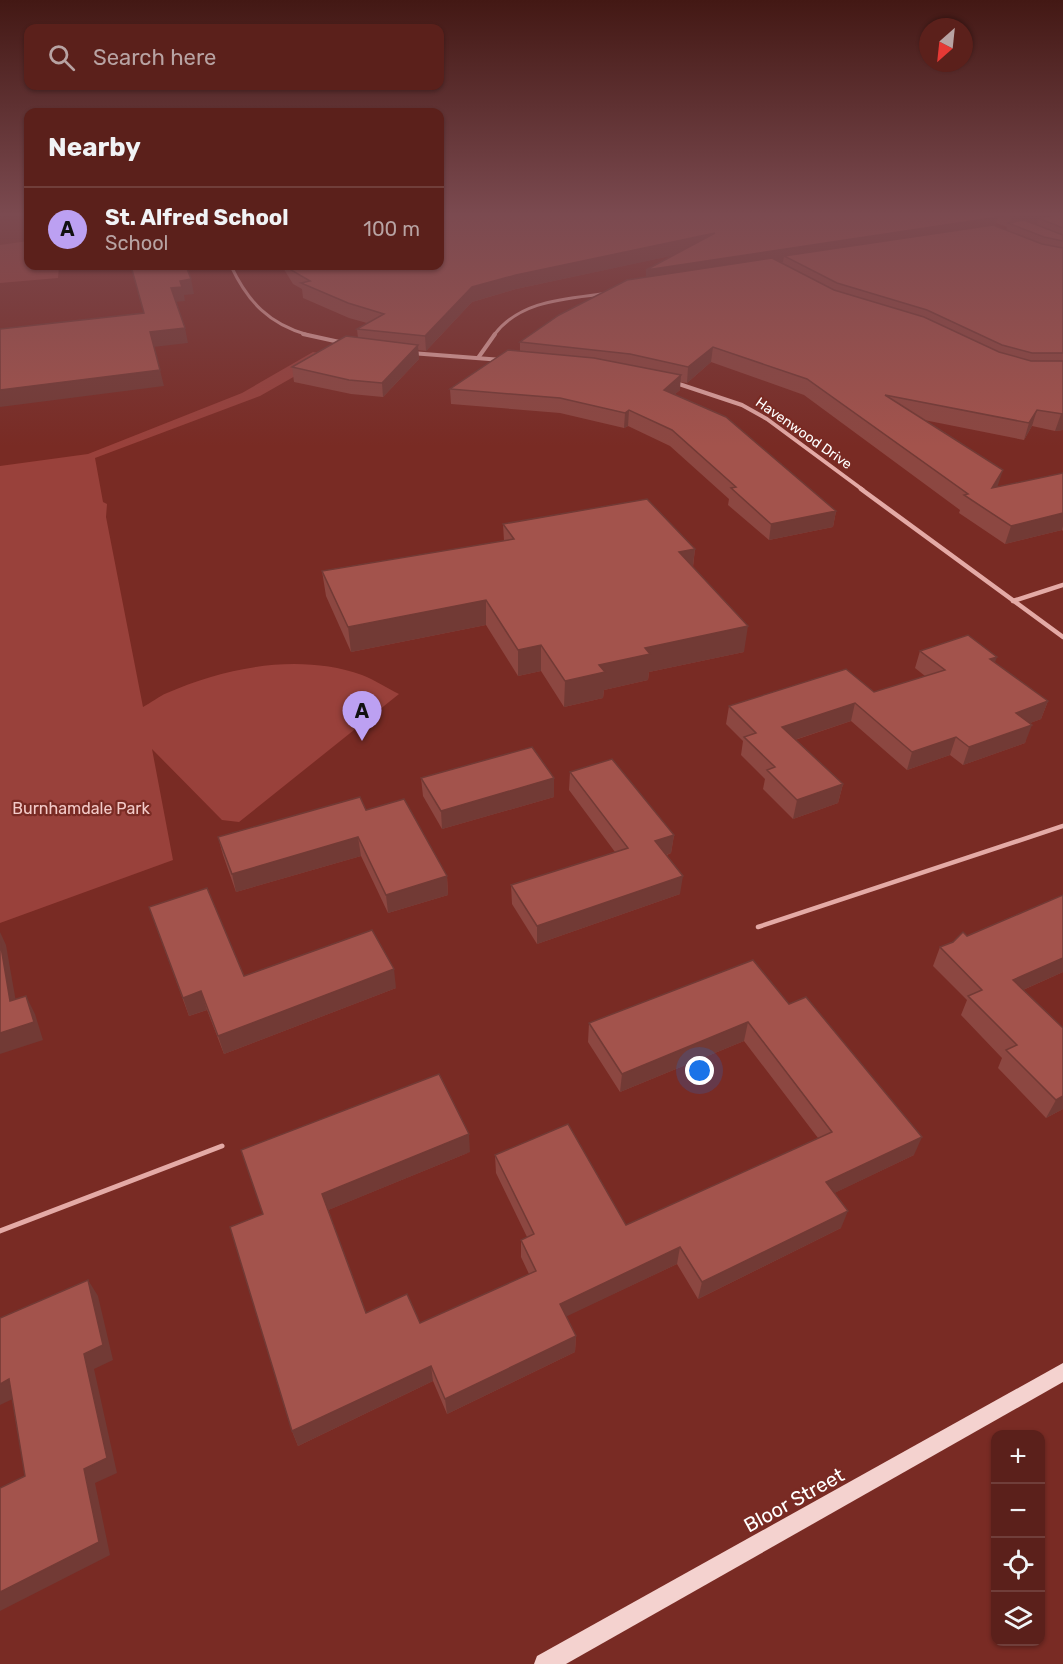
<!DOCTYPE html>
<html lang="en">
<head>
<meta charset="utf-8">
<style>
	body { margin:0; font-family:Rubik,sans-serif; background:#642d28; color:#f1f3f6 }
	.controls { position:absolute; right:18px; bottom:18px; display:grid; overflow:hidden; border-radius:12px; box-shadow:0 2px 4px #0004 }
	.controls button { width:54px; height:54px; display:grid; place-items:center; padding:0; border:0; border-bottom:2px solid #703e3a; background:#5b201b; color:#f1f3f6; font:30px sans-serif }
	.compass { position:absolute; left:919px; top:18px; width:54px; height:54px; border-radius:50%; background:#5b201b; box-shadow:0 2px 4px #0004; rotate:207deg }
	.you { position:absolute; left:700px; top:1071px; width:21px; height:21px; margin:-15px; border:4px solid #fff; border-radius:50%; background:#1a73e8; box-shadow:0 0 0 9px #1a73e833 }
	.badge { display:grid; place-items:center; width:39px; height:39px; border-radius:50%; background:#bca0f2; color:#111; font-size:20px; font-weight:700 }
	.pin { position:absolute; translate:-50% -50px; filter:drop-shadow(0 2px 3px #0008) }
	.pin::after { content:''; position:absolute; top:32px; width:21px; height:18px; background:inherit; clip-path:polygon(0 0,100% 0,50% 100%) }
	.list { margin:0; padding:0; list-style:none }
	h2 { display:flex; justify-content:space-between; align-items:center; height:78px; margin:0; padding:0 24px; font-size:26px }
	h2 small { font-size:20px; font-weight:400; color:#b8a3a3 }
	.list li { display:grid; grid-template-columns:39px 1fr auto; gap:18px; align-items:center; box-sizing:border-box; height:84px; padding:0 24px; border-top:2px solid #703e3a }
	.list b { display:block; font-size:22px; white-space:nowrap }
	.list p { margin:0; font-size:20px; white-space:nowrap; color:#b8a3a3 }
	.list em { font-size:20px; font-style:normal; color:#b8a3a3 }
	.icon { flex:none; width:33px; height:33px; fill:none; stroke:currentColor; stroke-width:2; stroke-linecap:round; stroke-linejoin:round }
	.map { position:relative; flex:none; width:1063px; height:1664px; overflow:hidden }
	.search { position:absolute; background:#5b201b; box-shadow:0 2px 4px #0004; left:24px; top:24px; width:420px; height:66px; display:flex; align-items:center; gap:15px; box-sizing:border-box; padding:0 21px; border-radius:12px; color:#b8a3a3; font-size:22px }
	.panel { position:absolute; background:#5b201b; box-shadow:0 2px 4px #0004; left:24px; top:108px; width:420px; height:162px; border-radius:12px }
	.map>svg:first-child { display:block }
	.green { fill:#99413b }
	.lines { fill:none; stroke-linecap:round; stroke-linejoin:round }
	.lane-far1 { stroke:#e4aaa6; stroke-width:4.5 }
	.lane { stroke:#e4aaa6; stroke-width:5 }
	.street-far2 { stroke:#e4aaa6; stroke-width:3 }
	.street-far1 { stroke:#e4aaa6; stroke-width:4 }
	.street { stroke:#e4aaa6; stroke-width:4.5 }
	.secondary { fill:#f4d2cf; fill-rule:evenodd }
	.wall { fill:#8c4741; fill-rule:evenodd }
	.shaded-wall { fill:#723a35 }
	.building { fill:#a3534c; stroke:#723a35; stroke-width:1.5 }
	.labels { text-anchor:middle; stroke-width:4.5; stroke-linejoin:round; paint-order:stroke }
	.far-street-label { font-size:14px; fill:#fff; stroke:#792b24 }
	.park-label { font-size:16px; fill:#f3cbc9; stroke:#792b24 }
	.near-street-label { font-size:20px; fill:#fff; stroke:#792b24 }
</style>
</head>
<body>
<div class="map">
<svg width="1063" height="1664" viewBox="0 0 1063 1664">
	<rect width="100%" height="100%" fill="#792b24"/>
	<g class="green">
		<path d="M28 241V266H59L58 278 0 283V245Z"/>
		<path d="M313 352 332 355 260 396 95 458 103 502 107 504 106 517 143 707C151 703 159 696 167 693 226 667 299 653 362 675 375 680 387 688 399 694L239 822 222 820 152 749 173 860 0 923V466L88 454 242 393Z"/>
	</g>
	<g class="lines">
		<path class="lane-far1" d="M758 927 1063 826"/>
		<path class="lane" d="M0 1231 222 1146"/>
		<g class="street-far2">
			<path d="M231 266C248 302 269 324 308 335"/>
			<path d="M494 335C521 299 568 299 609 293"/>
		</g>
		<g class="street-far1">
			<path d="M303 334 344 343"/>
			<path d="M411 353 502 360"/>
			<path d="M478 358 495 334"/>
			<path d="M673 382 742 405 767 419 863 490"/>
		</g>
		<g class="street">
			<path d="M861 489 1063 637"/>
			<path d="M1013 601 1063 585"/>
		</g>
		<path class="secondary" d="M1063 1363V1382L566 1664H534L537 1656Z"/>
	</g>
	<g class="wall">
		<path d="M440 213H1063V430L1055 431 1032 426 1024 440 924 420 997 487 1063 473V531L1062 530 1005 544 959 513 960 510 804 395 711 362 687 383 680 382V390L675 394 836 511 833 527 769 540 728 505 729 499 670 446 628 426 624 428 560 413 451 404 450 389 520 351V342L646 277 674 255 516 289 472 302 426 351 418 350 419 359 383 397 351 394 294 382 292 367 358 338 357 329 367 323 349 318 303 298 302 289 293 284 282 266H440ZM996 223 1007 227 1006 230 995 226Z"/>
		<path d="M503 524 695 549 693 567 744 652 649 672 648 680 604 690 603 698 564 707 541 671 518 676 486 625 351 652 326 596 322 571 504 541Z"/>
		<path d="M920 651 995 663 1048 701 1041 719 1030 723 1025 743 963 765 950 755 907 770 851 721 795 740 843 784 838 803 793 819 763 789 765 779 741 755 743 741 726 724 729 706 874 692 925 676 915 668Z"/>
		<path d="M570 772 674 835 671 853 667 855 680 894 537 944 512 904 511 885 615 852 569 790Z"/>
		<path d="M421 778 554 797 442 829 423 796Z"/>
		<path d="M366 810 447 876 448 895 388 913 361 856 236 892 223 855 218 837Z"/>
		<path d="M1063 895V972L1023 990 1063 1028V1109L1046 1118 998 1068 1002 1058 961 1015 967 1000 933 966 940 947Z"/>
		<path d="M149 907 244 976 396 988 224 1054 207 1010 189 1016Z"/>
		<path d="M789 1004 914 1155 834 1193 841 1228 698 1299 677 1264 566 1316 576 1336 575 1352 447 1414 433 1381 298 1446 292 1431 230 1227 470 1152 328 1210 366 1313 420 1323 529 1274 521 1257V1240L527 1237 496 1173 495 1155 626 1225 818 1138 744 1041 620 1092 588 1042 589 1023Z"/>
	</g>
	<g class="shaded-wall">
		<path d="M0 213H19L0 218Z"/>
		<path d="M495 213H555L495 222Z"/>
		<path d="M1025 213H1063V220L1038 218 1037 224 1017 226 1010 223 1012 215Z"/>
		<path d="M998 217 994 230 784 256 783 262 646 284V270Z"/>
		<path d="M715 233 713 247 516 289 472 302 426 351 425 336 472 287 516 275Z"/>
		<path d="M191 279 194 294 184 295 185 301 174 302 171 288 180 281Z"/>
		<path d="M185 328 188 343 153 347 150 332Z"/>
		<path d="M418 345 419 359 383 397 382 383Z"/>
		<path d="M713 347 711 362 687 383 688 367Z"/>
		<path d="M160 370 164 386 0 407V390Z"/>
		<path d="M681 375 680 390 663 404 664 390Z"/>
		<path d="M629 410 628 426 624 428 625 413Z"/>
		<path d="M1037 410 1032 426 1024 440 1029 423Z"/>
		<path d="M1061 414H1063V430L1055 431Z"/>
		<path d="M1003 470 997 488H992Z"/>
		<path d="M836 511 833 527 769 540 771 524Z"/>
		<path d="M1063 513V526L1062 530 1005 544 1011 526Z"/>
		<path d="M695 549 692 573 679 552Z"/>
		<path d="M486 600V625L351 652 348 627Z"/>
		<path d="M748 626 744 652 649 672 648 680 604 690 603 698 564 707 565 681 599 665 645 648Z"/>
		<path d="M541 645V671L518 676V650Z"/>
		<path d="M997 657 991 674 990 659Z"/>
		<path d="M1048 701 1041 719 1009 731 1016 713Z"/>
		<path d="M855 703 851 721 779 745 782 727Z"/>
		<path d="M1032 725 1025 743 963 765 969 747Z"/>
		<path d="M956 737 950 755 907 770 912 752Z"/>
		<path d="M554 778V797L442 829 441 811Z"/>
		<path d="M843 784 838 803 793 819 797 800Z"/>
		<path d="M674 835 671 853 654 859 655 841Z"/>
		<path d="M358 837 361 856 236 892 232 874Z"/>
		<path d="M447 876 448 895 388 913 386 895Z"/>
		<path d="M683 876 680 894 537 944V926Z"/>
		<path d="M0 932 6 945 19 1019 10 1001 0 941Z"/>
		<path d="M1063 958V972L1005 998 1013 980Z"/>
		<path d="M394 969 396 988 224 1054 218 1036Z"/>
		<path d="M201 991 207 1010 189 1016 183 998Z"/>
		<path d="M26 996 35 1014 43 1040 0 1054V1033Z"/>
		<path d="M748 1022 744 1041 620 1092 622 1074Z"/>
		<path d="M1063 1096V1109L1046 1118 1056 1100Z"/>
		<path d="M469 1134 470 1152 326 1211 322 1194Z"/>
		<path d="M922 1137 914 1155 820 1200 826 1182Z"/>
		<path d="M848 1211 841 1228 698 1299 702 1282Z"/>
		<path d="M680 1247 677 1264 559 1320 560 1304Z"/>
		<path d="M88 1280 98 1296 113 1360 94 1369 117 1473 95 1483 110 1555 0 1611V1592L84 1469V1354Z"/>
		<path d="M576 1336 575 1352 447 1414 445 1399Z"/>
		<path d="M431 1366 433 1381 298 1446 292 1431Z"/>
		<path d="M9 1379 21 1395 0 1405V1384Z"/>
	</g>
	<g class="building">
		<path d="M440 213H469L477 215H512L527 213H988L998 217 646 270 715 233 516 275 472 287 425 336 357 329 384 314 348 303 301 283 310 281 291 270 288 266H440Z"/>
		<path d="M1008 213H1025L1012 215Z"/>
		<path d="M1063 214V228L1038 218Z"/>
		<path d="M1024 220 1063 235V241L1044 237 1008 223Z"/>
		<path d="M993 225 1042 244 1063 248V353H1032L1002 345 927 310 837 283 784 256Z"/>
		<path d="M772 258 834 290 924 317 999 352 1031 361H1063V414L1037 410 1029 423 885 395 1003 470 992 488 1063 473V513L1011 526 964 495 968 494 807 379 713 347 688 367 630 354 520 342 559 315 627 280Z"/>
		<path d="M131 266H186L191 279 180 281 182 287 171 288 185 328 150 332 160 370 0 390V329L144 313Z"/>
		<path d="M346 336 418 345 382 383 349 380 292 367Z"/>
		<path d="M508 350 594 358 681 375 664 390 726 417 836 511 771 524 731 488 736 487 672 430 629 410 625 413 560 398 450 389Z"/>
		<path d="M647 499 695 549 679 552 748 626 645 648 650 654 599 665 605 672 565 681 541 645 518 650 486 600 348 627 322 571 514 539 503 524Z"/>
		<path d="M968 635 997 657 990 659 1048 701 1016 713 1032 725 969 747 956 737 912 752 855 703 782 727 843 784 797 800 767 770 775 767 744 737 756 733 729 706 846 669 874 692 945 670 920 651Z"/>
		<path d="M532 747 554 778 441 811 421 778Z"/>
		<path d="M612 759 674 835 655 841 683 876 537 926 511 885 628 848 570 772Z"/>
		<path d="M360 797 366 810 404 799 447 876 386 895 358 837 232 874 218 837Z"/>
		<path d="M207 888 244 976 372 930 394 969 218 1036 201 991 183 998 149 907Z"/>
		<path d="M1063 895V958L1013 980 1063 1028V1096L1056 1100 1006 1050 1017 1045 968 996 982 990 940 947 953 942 963 932 967 936Z"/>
		<path d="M0 941 10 1001 26 996 34 1022 0 1033Z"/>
		<path d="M753 960 789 1004 806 997 922 1137 826 1182 848 1211 702 1282 680 1247 560 1304 576 1336 445 1399 431 1366 292 1431 230 1227 263 1214 241 1150 439 1074 469 1134 322 1194 366 1313 407 1294 420 1323 536 1271 521 1240 534 1234 495 1155 568 1124 626 1225 832 1132 748 1022 622 1074 589 1023Z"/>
		<path d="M88 1280 103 1345 84 1354 107 1458 84 1469 99 1542 0 1592V1488L25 1476 9 1379 0 1384V1318Z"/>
	</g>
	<linearGradient id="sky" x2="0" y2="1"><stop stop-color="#431814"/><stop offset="0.48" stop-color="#7b4a50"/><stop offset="1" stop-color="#7b4a50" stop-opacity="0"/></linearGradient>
	<rect width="1063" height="446" fill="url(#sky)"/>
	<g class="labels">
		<g class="far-street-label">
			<text transform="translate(804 433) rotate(35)" y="5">Havenwood Drive</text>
		</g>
		<g class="park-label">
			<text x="81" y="814">Burnhamdale Park</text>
		</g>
		<g class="near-street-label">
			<text transform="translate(794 1500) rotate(-29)" y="7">Bloor Street</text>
		</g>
	</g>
</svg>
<div class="controls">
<button>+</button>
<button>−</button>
<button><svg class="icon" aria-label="locate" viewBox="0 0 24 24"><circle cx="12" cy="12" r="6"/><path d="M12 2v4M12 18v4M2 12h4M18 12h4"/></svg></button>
<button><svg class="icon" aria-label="layers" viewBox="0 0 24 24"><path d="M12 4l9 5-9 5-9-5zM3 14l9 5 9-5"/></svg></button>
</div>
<svg class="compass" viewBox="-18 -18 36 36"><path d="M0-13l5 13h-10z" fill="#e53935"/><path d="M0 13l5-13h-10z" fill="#b8a3a3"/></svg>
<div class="you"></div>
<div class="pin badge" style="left:362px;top:741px">A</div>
<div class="search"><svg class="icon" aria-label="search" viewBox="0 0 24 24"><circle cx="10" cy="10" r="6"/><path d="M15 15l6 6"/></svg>Search here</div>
<section class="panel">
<h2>Nearby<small></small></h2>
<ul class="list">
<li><span class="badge">A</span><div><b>St. Alfred School</b><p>School</p></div><em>100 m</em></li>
</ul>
</section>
</div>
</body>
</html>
